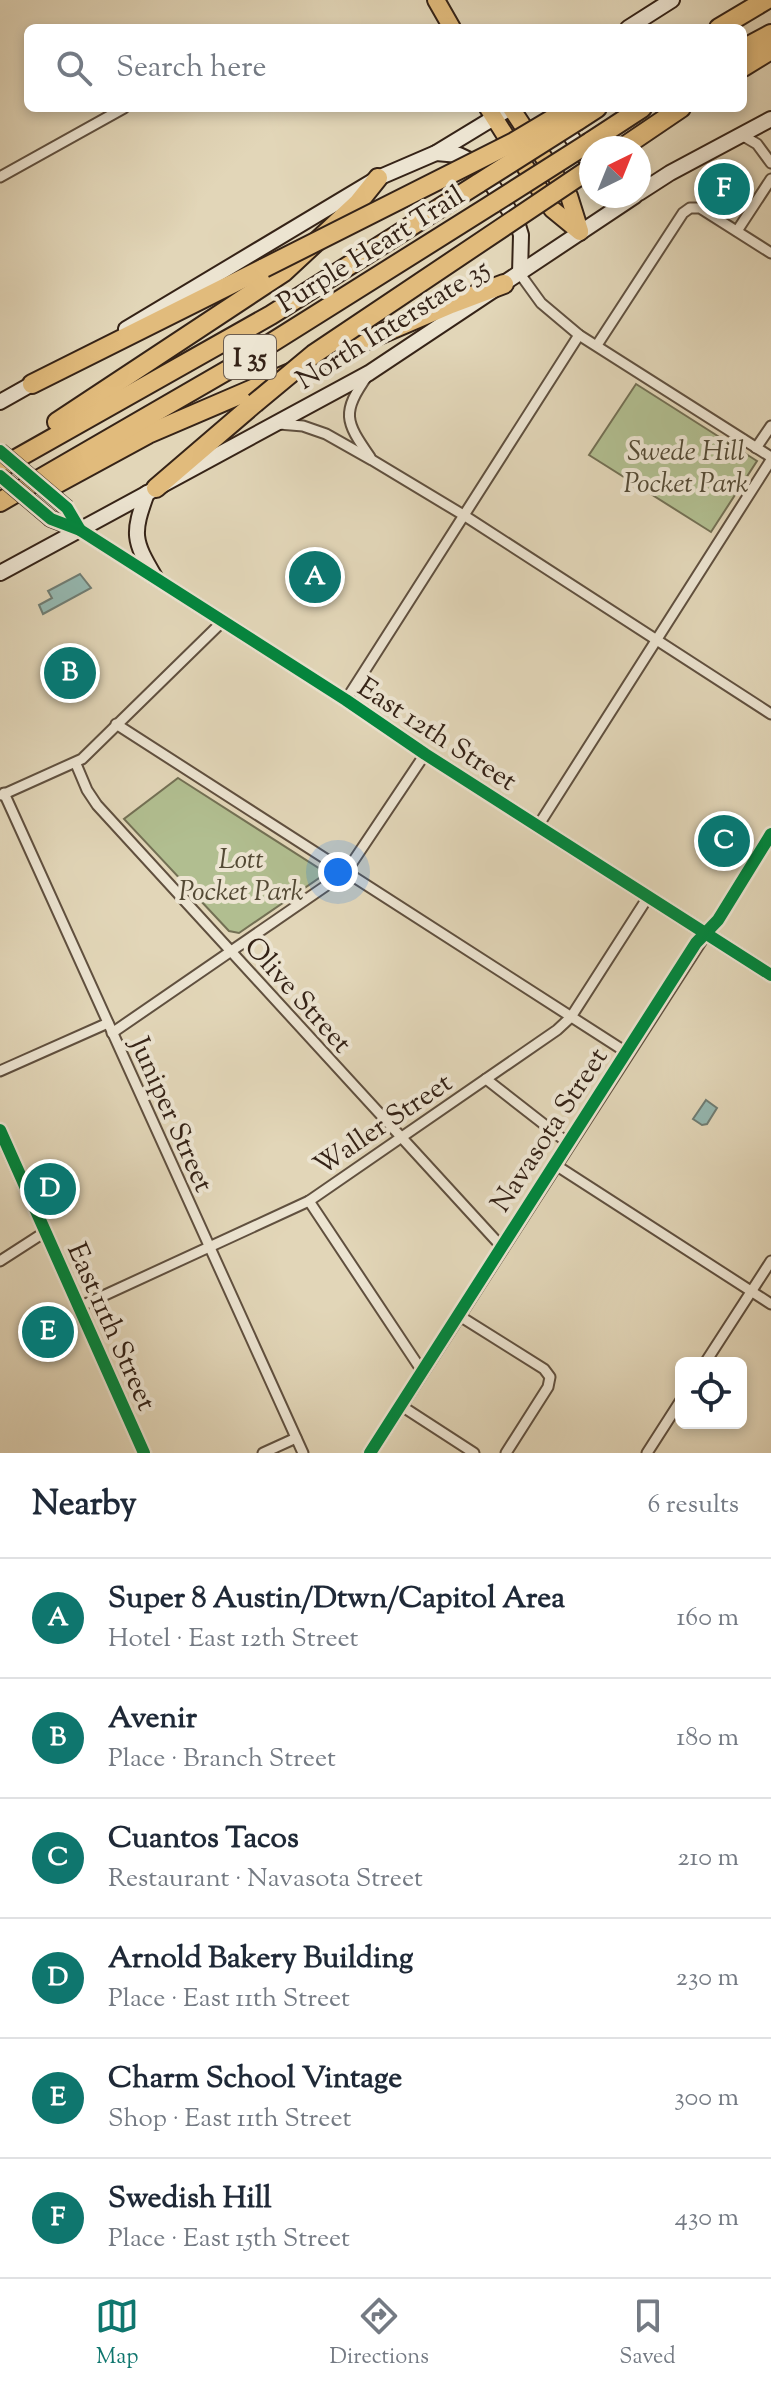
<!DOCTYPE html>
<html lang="en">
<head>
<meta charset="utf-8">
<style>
	body { margin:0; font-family:"Sorts Mill Goudy",serif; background:#f6f6f7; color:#1f2937 }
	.controls { position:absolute; right:24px; bottom:24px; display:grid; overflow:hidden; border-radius:12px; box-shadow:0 4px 12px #0003 }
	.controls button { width:72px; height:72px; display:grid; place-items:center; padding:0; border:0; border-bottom:2px solid #e0e1e3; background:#fff; color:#1f2937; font:40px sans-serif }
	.compass { position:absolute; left:579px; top:136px; width:72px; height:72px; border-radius:50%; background:#fff; box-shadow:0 4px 12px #0003; rotate:43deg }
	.you { position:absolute; left:338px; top:872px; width:28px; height:28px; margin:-20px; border:6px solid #fff; border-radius:50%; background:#1a73e8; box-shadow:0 0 0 12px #1a73e833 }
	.badge { display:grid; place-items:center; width:52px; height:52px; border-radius:50%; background:#0f766e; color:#fff; font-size:26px; font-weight:700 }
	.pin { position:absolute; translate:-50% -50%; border:4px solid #fff; box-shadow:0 2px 8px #0006 }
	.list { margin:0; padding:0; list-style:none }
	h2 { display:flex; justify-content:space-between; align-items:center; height:104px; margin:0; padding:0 32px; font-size:34px }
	h2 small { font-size:26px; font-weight:400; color:#747a83 }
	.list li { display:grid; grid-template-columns:52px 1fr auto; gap:24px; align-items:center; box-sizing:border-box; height:120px; padding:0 32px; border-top:2px solid #e0e1e3 }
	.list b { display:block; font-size:30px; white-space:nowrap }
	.list p { margin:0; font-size:26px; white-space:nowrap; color:#747a83 }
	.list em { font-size:26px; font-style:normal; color:#747a83 }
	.icon { flex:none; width:44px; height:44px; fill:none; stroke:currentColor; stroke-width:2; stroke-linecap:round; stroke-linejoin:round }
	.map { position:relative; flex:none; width:771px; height:1453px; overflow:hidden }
	.search { position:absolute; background:#fff; box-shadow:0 4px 12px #0003; left:24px; right:24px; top:24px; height:88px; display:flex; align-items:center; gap:20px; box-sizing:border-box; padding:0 28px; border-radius:12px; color:#747a83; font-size:30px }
	.sheet { height:824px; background:#fff }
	nav { display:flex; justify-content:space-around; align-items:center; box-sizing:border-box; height:112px; border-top:2px solid #e0e1e3; background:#fff; font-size:22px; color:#747a83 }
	nav a { display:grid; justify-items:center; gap:4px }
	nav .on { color:#0f766e }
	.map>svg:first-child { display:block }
	.green { fill:#b1be90; stroke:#737054; stroke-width:2 }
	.water { fill:#95b9b2; stroke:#6f7d74; stroke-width:2 }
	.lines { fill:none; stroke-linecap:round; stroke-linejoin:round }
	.minor-casing { stroke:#60503f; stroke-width:13 }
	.tertiary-casing { stroke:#60503f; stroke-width:16 }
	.secondary-casing { stroke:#352317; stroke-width:18 }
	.primary-casing { stroke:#352317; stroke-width:20 }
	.motorway-casing { stroke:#352317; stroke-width:22 }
	.minor { stroke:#ece4d1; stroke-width:9 }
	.tertiary { stroke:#ece4d1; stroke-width:12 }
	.secondary { stroke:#ece4d1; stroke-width:14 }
	.primary { stroke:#e1bb7c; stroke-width:16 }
	.motorway { stroke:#e1bb7c; stroke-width:18 }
	.secondary-bridge-casing { stroke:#352317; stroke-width:18; stroke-linecap:butt }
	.motorway-bridge-casing { stroke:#352317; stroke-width:22; stroke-linecap:butt }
	.secondary-bridge { stroke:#ece4d1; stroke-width:14 }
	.motorway-bridge { stroke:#e1bb7c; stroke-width:18 }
	.cycleway-casing { stroke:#ece4d1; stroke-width:17 }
	.cycleway { stroke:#00873e; stroke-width:12 }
	.labels { text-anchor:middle; stroke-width:8; stroke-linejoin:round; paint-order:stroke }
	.shield { fill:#ece4d1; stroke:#6c5d4f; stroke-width:2 }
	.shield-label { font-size:26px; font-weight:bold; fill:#352317 }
	.street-label { font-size:28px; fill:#352317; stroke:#ece4d1 }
	.park-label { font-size:28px; font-style:italic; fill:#544a35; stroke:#ece4d1 }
</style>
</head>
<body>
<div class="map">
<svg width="771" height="1453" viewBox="0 0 771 1453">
	<rect width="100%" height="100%" fill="#e2d6b8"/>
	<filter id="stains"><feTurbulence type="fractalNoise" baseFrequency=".0025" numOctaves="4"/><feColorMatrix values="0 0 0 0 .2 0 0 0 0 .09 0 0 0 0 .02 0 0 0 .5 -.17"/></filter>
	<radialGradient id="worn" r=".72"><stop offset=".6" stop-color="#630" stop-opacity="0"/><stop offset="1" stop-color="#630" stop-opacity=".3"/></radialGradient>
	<g class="green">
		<path d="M636 384 757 461 711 532 589 455Z"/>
		<path d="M178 778 320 869 322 876 239 933 229 931 124 819Z"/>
	</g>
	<g class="water">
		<path d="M80 574 91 588 43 614 39 605 52 598 48 591Z"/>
		<path d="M706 1100 717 1108 707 1124 702 1125 693 1119Z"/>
	</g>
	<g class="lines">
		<defs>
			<g id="minor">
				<path d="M740 134 757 144 771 163"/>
				<path d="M0 177 124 108"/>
				<path d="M737 231 771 179"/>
				<path d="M520 274 541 303 579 335 771 457"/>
				<path d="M597 345 683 213 690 208H700L771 253"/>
				<path d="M368 375C341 413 345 421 370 457"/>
				<path d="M279 424 303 426 326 434 372 460 465 516 771 714"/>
				<path d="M756 448 771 426"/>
				<path d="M346 700 579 335"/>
				<path d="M116 724 626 1052"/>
				<path d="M76 764 87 790 97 805 501 1246"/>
				<path d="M4 793 303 1453"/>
				<path d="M2 795 82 759 223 621"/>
				<path d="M538 826 771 460"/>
				<path d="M705 933 718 920 771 834"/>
				<path d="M112 1033 346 872 425 754"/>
				<path d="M0 1071 108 1023"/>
				<path d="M486 1079 568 1143"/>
				<path d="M554 1164 771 1304"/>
				<path d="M309 1201 422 1371"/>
				<path d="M0 1261 45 1232"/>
				<path d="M79 1307 309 1201 557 1030 571 1017 648 897"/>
				<path d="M458 1315 544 1369 550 1377 548 1387 506 1453"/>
				<path d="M705 1363 771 1261"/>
				<path d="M400 1405 474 1453"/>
				<path d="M263 1453 296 1438"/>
				<path d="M647 1453 681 1400"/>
			</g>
			<g id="tertiary">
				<path d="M80 530 346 700 425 754 771 975"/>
				<path d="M0 1130 144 1453"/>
				<path d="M370 1453 705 933"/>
			</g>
			<g id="secondary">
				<path d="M628 28 672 0"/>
				<path d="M560 120 591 166"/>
				<path d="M436 153 459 155 478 164 517 222 521 235 520 274"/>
				<path d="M639 193 670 173 771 119"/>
				<path d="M126 329 378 178 436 153 510 108"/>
				<path d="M0 402 39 380"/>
				<path d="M147 493C132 534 133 540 155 577"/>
				<path d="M51 519 80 530"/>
				<path d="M0 573 369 373 635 196"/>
			</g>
			<g id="primary">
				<path d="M436 0 452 28"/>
				<path d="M488 108 552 209 580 232"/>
				<path d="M511 108 569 196 580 231"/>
			</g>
			<g id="motorway">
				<path d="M719 28 766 0"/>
				<path d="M743 49 771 34"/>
				<path d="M743 67 771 50"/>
				<path d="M577 121 597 108"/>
				<path d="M590 142 642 108"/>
				<path d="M622 148 681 108"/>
				<path d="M32 384 264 268"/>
				<path d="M57 422 284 272 358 203 378 178"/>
				<path d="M0 468 271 315 479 183"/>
				<path d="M56 484 148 434 451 304 504 284"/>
				<path d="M156 488 255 403"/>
				<path d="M0 502 233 367 494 203"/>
			</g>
		</defs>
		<use href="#minor" class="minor-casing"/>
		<use href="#tertiary" class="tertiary-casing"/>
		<use href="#secondary" class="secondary-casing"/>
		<use href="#primary" class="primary-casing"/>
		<use href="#motorway" class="motorway-casing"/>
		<use href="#minor" class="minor"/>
		<use href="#tertiary" class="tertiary"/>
		<use href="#secondary" class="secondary"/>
		<use href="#primary" class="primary"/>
		<use href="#motorway" class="motorway"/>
		<defs>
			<g id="secondary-bridge">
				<path d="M0 451 67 508"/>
				<path d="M0 476 51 519"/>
			</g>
			<g id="motorway-bridge">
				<path d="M479 183 577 121"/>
				<path d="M494 203 590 142"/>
				<path d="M264 268 514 142 571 108"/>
				<path d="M255 403 314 354 591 168"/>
			</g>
		</defs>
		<use href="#secondary-bridge" class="secondary-bridge-casing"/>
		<use href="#motorway-bridge" class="motorway-bridge-casing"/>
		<use href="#secondary-bridge" class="secondary-bridge"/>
		<use href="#motorway-bridge" class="motorway-bridge"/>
		<defs>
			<g id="cycleway">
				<path d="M0 451 67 508 80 530"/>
				<path d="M0 476 51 519 80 530 346 700 425 754 771 975"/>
				<path d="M0 1130 144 1453"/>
				<path d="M370 1453 696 943 718 920 771 834"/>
			</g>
		</defs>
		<use href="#cycleway" class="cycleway-casing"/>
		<use href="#cycleway" class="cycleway"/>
	</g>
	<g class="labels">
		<rect class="shield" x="224" y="335" width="52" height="44" rx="6"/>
		<g class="shield-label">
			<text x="250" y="366">I 35</text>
		</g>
		<g class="street-label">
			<text transform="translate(370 248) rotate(-32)" y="10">Purple Heart Trail</text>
			<text transform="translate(392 323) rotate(-32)" y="10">North Interstate 35</text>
			<text transform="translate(438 733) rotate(33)" y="10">East 12th Street</text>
			<text transform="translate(299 994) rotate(48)" y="10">Olive Street</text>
			<text transform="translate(173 1114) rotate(66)" y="10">Juniper Street</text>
			<text transform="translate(382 1123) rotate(-34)" y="10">Waller Street</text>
			<text transform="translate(548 1129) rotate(-57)" y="10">Navasota Street</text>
			<text transform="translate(113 1326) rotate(66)" y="10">East 11th Street</text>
		</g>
		<g class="park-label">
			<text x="686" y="460">Swede Hill<tspan x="686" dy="32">Pocket Park</tspan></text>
			<text x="241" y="868">Lott<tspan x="241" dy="32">Pocket Park</tspan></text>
		</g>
	</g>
	<rect width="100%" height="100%" filter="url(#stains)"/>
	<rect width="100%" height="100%" fill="url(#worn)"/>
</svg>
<div class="controls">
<button><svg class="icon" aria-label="locate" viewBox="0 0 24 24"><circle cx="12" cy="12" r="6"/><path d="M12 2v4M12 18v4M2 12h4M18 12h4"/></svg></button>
</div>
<svg class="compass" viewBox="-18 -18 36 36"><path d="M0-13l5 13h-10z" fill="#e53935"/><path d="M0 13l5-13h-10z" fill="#747a83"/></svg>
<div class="you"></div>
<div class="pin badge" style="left:315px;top:577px">A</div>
<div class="pin badge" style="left:70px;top:673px">B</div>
<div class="pin badge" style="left:724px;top:841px">C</div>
<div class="pin badge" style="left:50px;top:1189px">D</div>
<div class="pin badge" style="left:48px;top:1332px">E</div>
<div class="pin badge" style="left:724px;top:189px">F</div>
<div class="search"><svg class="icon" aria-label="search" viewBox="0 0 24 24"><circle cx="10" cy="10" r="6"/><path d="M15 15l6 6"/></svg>Search here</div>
</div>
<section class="sheet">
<h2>Nearby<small>6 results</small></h2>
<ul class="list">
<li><span class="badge">A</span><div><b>Super 8 Austin/Dtwn/Capitol Area</b><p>Hotel · East 12th Street</p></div><em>160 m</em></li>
<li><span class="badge">B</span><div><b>Avenir</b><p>Place · Branch Street</p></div><em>180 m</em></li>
<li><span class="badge">C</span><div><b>Cuantos Tacos</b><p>Restaurant · Navasota Street</p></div><em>210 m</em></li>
<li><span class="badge">D</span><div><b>Arnold Bakery Building</b><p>Place · East 11th Street</p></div><em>230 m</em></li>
<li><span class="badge">E</span><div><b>Charm School Vintage</b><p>Shop · East 11th Street</p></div><em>300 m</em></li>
<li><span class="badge">F</span><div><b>Swedish Hill</b><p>Place · East 15th Street</p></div><em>430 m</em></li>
</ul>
</section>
<nav>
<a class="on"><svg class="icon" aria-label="map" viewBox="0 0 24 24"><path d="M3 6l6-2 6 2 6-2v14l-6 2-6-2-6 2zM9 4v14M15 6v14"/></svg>Map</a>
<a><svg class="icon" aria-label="directions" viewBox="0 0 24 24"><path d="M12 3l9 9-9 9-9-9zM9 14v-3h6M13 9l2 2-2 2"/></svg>Directions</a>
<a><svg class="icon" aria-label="saved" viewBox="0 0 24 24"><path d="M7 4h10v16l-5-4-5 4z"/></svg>Saved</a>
</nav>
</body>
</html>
